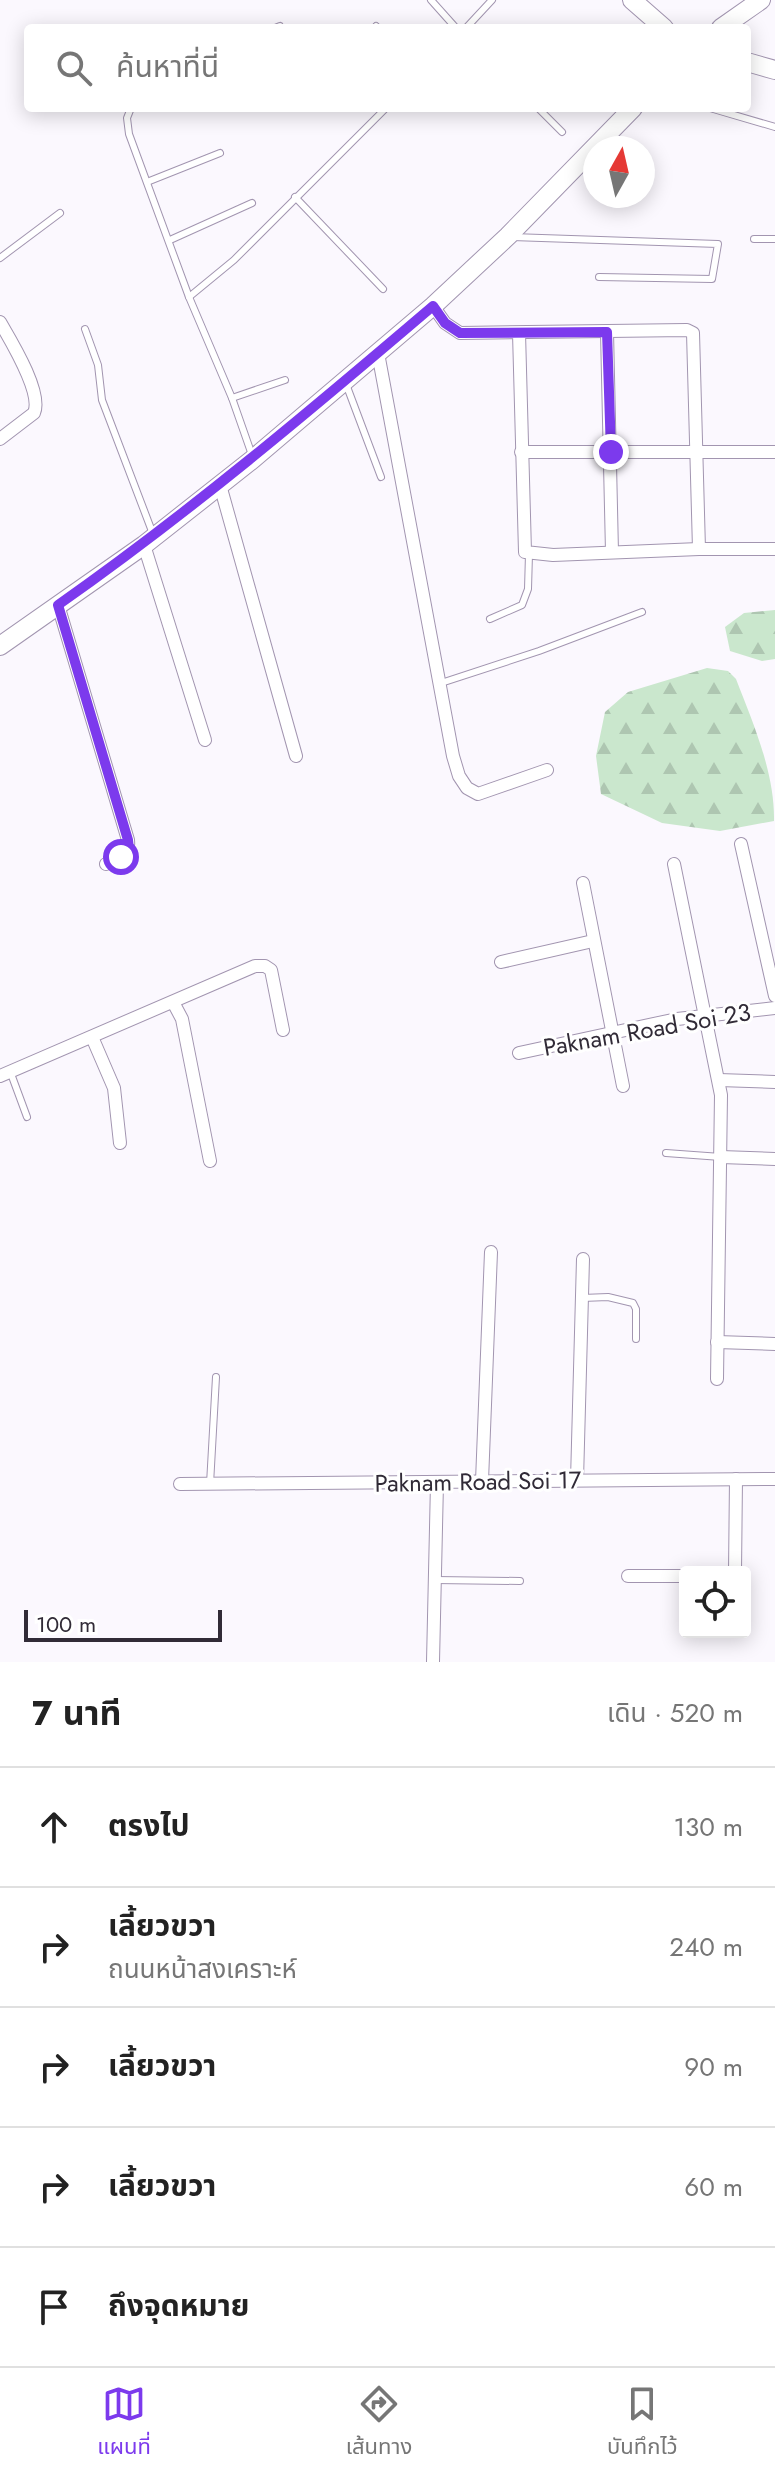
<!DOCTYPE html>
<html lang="th">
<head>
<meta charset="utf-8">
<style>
	body { margin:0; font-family:Jost,"Noto Sans Thai",sans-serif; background:#f6f6f6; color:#222 }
	.controls { position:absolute; right:24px; bottom:24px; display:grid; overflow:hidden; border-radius:8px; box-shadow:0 4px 20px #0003 }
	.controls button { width:72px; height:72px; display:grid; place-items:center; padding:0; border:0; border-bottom:2px solid #e0e0e0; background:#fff; color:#222; font:40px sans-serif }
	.compass { position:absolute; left:583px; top:136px; width:72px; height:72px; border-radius:50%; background:#fff; box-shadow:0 4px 20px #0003; rotate:8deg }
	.scale { position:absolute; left:24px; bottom:20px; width:198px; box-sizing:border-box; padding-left:8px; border:4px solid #312b37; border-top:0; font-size:22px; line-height:28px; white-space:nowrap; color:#312b37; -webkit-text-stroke:6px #fff; paint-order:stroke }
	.stop { position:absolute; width:24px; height:24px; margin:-18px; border:6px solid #7c3aed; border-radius:50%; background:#fff }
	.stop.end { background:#7c3aed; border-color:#fff; box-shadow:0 2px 8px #0008 }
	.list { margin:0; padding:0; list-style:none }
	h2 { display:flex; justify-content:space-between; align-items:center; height:104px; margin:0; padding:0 32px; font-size:34px }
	h2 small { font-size:26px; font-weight:400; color:#767676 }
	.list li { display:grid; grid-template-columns:52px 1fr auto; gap:24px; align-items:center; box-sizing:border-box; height:120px; padding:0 32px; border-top:2px solid #e0e0e0 }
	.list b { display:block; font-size:30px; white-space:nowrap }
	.list p { margin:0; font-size:26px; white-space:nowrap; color:#767676 }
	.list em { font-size:26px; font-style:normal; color:#767676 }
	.icon { flex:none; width:44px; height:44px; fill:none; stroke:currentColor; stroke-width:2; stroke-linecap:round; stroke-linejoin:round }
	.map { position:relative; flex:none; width:775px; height:1662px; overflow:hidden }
	.search { position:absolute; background:#fff; box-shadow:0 4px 20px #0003; left:24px; right:24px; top:24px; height:88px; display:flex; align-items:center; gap:20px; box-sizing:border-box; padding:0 28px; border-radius:8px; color:#767676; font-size:30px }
	.sheet { height:704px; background:#fff }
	nav { display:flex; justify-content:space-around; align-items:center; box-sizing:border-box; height:112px; border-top:2px solid #e0e0e0; background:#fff; font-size:22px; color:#767676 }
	nav a { display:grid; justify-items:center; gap:4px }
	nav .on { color:#7c3aed }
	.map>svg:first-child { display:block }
	.forest { fill:url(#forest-firs) }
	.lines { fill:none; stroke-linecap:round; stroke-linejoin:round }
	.lane-casing { stroke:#a295b0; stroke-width:8 }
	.street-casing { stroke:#a295b0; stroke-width:14 }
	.secondary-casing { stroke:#a295b0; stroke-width:20 }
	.lane { stroke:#fff; stroke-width:6 }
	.street { stroke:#fff; stroke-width:12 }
	.secondary { stroke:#fff; stroke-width:18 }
	.route { stroke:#7c3aed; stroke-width:10 }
	.labels { text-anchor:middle; stroke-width:6; stroke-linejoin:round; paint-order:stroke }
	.street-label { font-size:24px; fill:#312b37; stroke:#fff }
</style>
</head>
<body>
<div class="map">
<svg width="775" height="1662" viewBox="0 0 775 1662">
	<defs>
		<pattern id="forest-firs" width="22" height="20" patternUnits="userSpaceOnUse" patternTransform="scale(2)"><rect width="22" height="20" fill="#cae7cd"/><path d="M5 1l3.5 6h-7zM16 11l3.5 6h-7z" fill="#aec6b1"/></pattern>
	</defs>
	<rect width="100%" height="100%" fill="#fbf8fe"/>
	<g class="forest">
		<path d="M775 610V659L762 661 730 651 725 627 744 613Z"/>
		<path d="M707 668 728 671 736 679C753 723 775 773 774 821L720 831 662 823 601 794 596 756 605 712 628 692Z"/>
	</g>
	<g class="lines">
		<defs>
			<g id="lane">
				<path d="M431 0 456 28"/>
				<path d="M376 26 378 28"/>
				<path d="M275 28 280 26"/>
				<path d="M466 28 492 0"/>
				<path d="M131 108 127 118 129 134 189 297 232 398 252 455"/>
				<path d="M538 108 562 132"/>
				<path d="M710 108 775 127"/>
				<path d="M147 182 220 153"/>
				<path d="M295 197 383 289"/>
				<path d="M512 237 718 244 712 279 599 277"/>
				<path d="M754 239H775"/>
				<path d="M170 240 252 203"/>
				<path d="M0 258 60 213"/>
				<path d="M189 297 234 260 386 108"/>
				<path d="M85 329 98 365 102 400 153 534"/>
				<path d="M346 384 381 477"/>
				<path d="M232 398 285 380"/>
				<path d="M490 619 522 605 528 589 529 554"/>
				<path d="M438 684 539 651 642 612"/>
				<path d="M10 1071 27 1117"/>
				<path d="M666 1153 721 1157"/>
				<path d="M582 1298 608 1297 633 1303 636 1309V1339"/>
				<path d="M210 1484 216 1377"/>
				<path d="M435 1580 520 1581"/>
			</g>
			<g id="street">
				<path d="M433 306 445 323 460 333 687 330 693 333 699 549"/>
				<path d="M0 322C11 341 43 393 34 413L0 439"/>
				<path d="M607 332 612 552"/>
				<path d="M519 333 525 552 553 555 699 549H775"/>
				<path d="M378 353 453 756 459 776 467 788 478 794 547 770"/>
				<path d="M521 452H775"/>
				<path d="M220 485 296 756"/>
				<path d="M144 545 205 740"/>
				<path d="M58 605 128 840C130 856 119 858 106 864"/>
				<path d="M741 844 775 996"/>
				<path d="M674 864 721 1095 717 1379"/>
				<path d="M583 883 623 1086"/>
				<path d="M501 962 593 941"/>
				<path d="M173 1002 182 1019 210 1161"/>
				<path d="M92 1037 114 1088 120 1143"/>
				<path d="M519 1053 677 1019 775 1008"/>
				<path d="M0 1076 255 966H265L271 970 283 1030"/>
				<path d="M719 1080 775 1082"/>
				<path d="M721 1157 775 1159"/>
				<path d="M717 1342 775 1344"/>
				<path d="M577 1480 583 1259"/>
				<path d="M482 1481 491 1252"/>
				<path d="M180 1484 775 1479"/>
				<path d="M735 1572 736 1479"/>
				<path d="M628 1576H685"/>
				<path d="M433 1662 437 1483"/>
			</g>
			<g id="secondary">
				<path d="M632 0 664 28"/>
				<path d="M721 28 761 0"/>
				<path d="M747 62 775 70"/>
				<path d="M0 646 144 545 253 459 433 306 508 236 633 108"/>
			</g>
		</defs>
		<use href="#lane" class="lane-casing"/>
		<use href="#street" class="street-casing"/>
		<use href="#secondary" class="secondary-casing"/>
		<use href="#lane" class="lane"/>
		<use href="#street" class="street"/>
		<use href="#secondary" class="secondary"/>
	</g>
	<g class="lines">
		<path class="route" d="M121 857 129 849 128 840 58 605C189 513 311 410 433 306L445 323 460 333 607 332 611 452"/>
	</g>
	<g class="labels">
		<g class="street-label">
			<text transform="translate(647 1030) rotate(-10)" y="8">Paknam Road Soi 23</text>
			<text transform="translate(478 1482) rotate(-1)" y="8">Paknam Road Soi 17</text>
		</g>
	</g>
</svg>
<div class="controls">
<button><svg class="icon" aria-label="locate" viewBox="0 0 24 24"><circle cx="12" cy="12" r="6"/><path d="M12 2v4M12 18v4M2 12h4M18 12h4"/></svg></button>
</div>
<svg class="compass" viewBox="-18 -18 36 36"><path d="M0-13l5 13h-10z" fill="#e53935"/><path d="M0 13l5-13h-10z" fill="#767676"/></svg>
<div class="scale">100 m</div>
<div class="stop" style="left:121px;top:857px"></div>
<div class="stop end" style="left:611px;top:452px"></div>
<div class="search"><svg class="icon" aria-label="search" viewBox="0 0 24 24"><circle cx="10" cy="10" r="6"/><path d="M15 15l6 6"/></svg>ค้นหาที่นี่</div>
</div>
<section class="sheet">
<h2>7 นาที<small>เดิน · 520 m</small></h2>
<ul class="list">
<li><svg class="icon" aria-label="ahead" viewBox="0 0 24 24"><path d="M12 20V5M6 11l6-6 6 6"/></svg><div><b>ตรงไป</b></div><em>130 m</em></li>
<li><svg class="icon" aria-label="right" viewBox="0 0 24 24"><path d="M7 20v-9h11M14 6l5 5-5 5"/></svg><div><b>เลี้ยวขวา</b><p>ถนนหน้าสงเคราะห์</p></div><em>240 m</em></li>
<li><svg class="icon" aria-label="right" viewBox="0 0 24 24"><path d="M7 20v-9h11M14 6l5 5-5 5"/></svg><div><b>เลี้ยวขวา</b></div><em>90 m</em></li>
<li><svg class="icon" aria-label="right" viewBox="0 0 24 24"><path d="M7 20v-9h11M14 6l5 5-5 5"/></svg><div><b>เลี้ยวขวา</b></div><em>60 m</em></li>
<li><svg class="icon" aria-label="arrive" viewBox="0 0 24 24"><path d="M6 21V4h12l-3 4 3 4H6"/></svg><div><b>ถึงจุดหมาย</b></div></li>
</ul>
</section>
<nav>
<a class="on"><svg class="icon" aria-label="map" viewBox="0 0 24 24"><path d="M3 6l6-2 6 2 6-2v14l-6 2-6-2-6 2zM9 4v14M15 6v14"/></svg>แผนที่</a>
<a><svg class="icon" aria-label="directions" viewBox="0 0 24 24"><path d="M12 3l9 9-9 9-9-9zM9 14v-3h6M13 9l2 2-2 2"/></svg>เส้นทาง</a>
<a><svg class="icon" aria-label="saved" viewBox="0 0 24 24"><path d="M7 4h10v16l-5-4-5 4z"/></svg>บันทึกไว้</a>
</nav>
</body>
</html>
